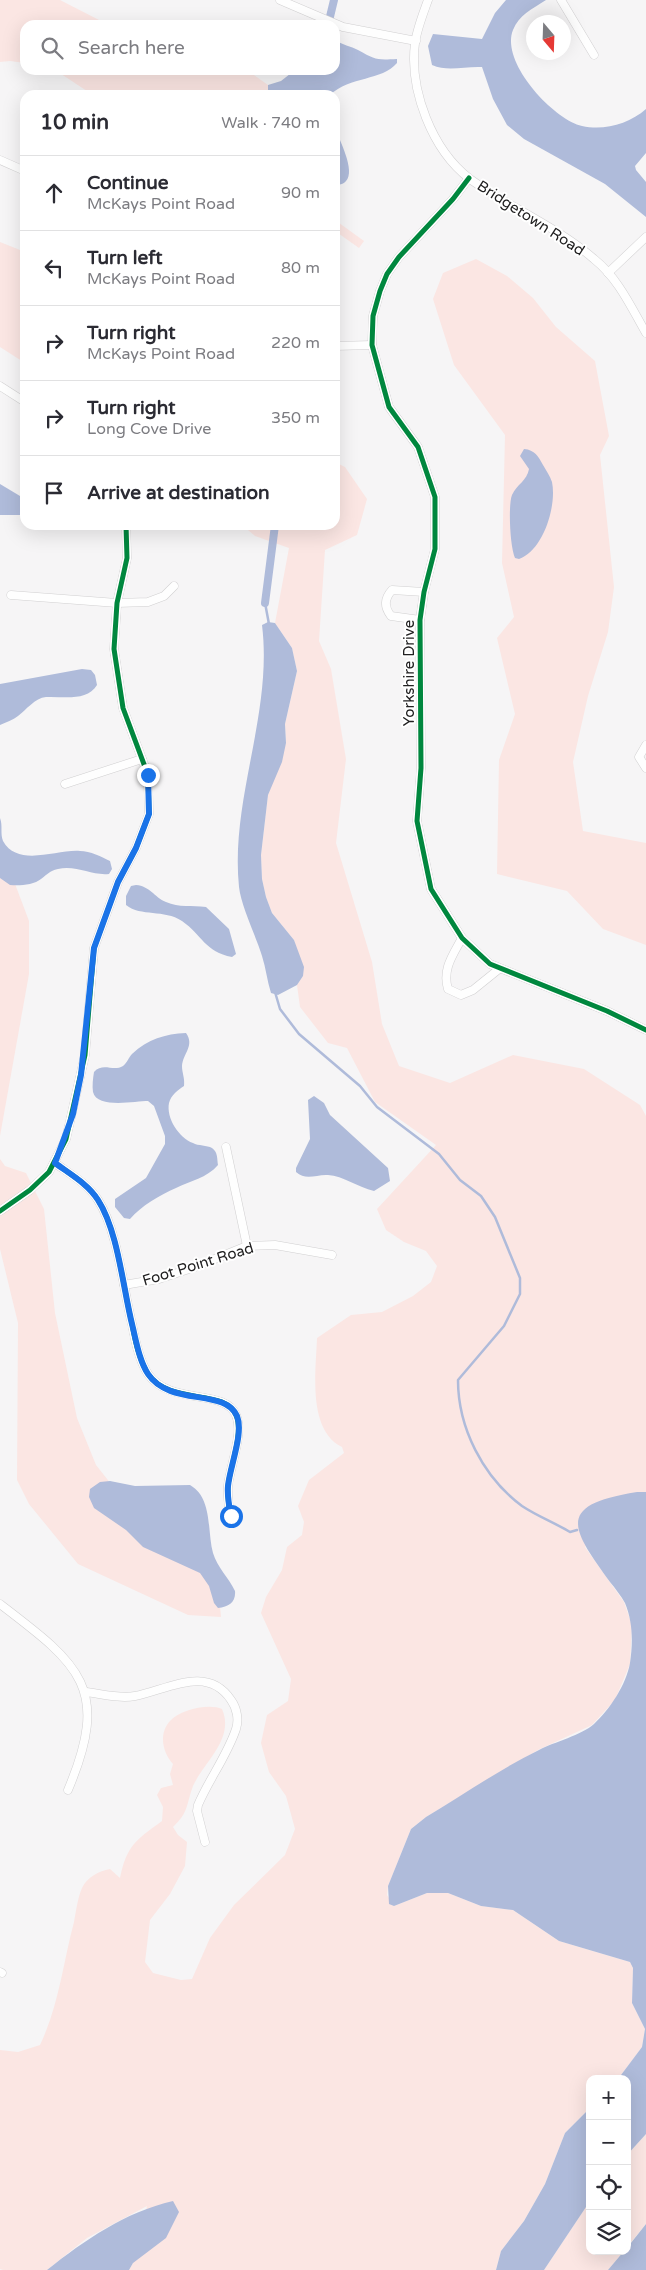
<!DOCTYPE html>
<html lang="en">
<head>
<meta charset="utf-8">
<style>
	body { margin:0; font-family:"Varela Round",sans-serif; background:#f2f2f3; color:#2b2b33 }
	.controls { position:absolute; right:15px; bottom:15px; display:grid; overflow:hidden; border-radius:10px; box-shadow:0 5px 20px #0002 }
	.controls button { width:45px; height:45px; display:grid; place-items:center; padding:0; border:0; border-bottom:1px solid #e1e1e2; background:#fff; color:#2b2b33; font:25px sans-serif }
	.compass { position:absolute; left:526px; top:15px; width:45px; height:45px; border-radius:50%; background:#fff; box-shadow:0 5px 20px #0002; rotate:161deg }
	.stop { position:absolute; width:15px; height:15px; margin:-11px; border:4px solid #1a73e8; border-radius:50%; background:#fff }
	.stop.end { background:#1a73e8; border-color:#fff; box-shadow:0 1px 5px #0008 }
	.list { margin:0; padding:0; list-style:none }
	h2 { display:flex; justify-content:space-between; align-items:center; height:65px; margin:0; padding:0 20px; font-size:21px }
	h2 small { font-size:16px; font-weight:400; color:#7c7c81 }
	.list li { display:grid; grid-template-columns:32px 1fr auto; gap:15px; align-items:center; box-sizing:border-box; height:75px; padding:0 20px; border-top:1px solid #e1e1e2 }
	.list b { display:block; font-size:19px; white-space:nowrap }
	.list p { margin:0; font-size:16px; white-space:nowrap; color:#7c7c81 }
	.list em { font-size:16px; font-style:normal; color:#7c7c81 }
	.icon { flex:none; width:28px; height:28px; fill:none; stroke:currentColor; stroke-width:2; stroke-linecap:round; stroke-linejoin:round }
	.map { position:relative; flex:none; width:646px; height:2270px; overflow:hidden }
	.search { position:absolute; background:#fff; box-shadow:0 5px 20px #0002; left:20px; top:20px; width:320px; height:55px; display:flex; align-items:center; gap:12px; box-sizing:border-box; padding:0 18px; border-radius:15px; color:#7c7c81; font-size:19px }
	.panel { position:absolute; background:#fff; box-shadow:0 5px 20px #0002; left:20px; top:90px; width:320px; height:440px; border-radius:15px }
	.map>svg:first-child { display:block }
	.green { fill:#fbe6e3 }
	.water { fill:#afbbda }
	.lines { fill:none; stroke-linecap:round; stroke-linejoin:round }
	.stream { stroke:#afbbda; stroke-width:2.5 }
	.canal { stroke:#afbbda; stroke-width:8 }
	.street-casing { stroke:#d1d0d1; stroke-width:9 }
	.street { stroke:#fefefe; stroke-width:8 }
	.cycleway-casing { stroke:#fff; stroke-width:8 }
	.cycleway { stroke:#00873e; stroke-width:5 }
	.route { stroke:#1a73e8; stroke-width:6 }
	.labels { text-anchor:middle; stroke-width:4; stroke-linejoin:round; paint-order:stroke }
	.street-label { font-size:15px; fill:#212021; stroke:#fff }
</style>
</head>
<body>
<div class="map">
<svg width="646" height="2270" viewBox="0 0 646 2270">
	<rect width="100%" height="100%" fill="#f6f5f6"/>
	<g class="green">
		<path d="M0 0H60L103 22 126 25H25V63L10 61 0 62Z"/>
		<path d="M55 70H204L206 75H220L227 70H247L268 85V95H93Z"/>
		<path d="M335 220 364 241 359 248 335 231Z"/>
		<path d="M0 242 25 252V363L0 347Z"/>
		<path d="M476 259 507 276 533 298 556 327 595 361 609 436 600 455 614 587 608 632 588 696 573 762 583 831 646 843V945L603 929 567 891 497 874 499 760 515 714 497 638 514 617 502 563 505 435 454 365 433 299 443 273Z"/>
		<path d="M335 462 345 467 367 499 357 535 325 550 319 641 331 669 346 759 336 843 372 962 382 1024 399 1066 450 1083 513 1055 584 1069 640 1105 646 1116V1492H637L585 1547 624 1602 632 1625 630 1664 615 1700 592 1725 538 1750 426 1817 411 1829 388 1886 387 1895 394 1906 427 1893H448L481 1906 513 1910 559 1941 630 1962 633 1968 632 2003 645 2029 642 2047 618 2079H590V2108L565 2133 545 2184 524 2221 501 2251 496 2270H129L133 2263 147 2206 87 2238 47 2270H3L0 2269V2050L18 2052 40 2045C59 2005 63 1963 74 1922 76 1911 78 1897 82 1888 87 1877 99 1871 110 1869L120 1878C127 1845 136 1840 162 1821L163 1807 157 1795 161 1788 173 1785 170 1774 173 1764C163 1753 158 1734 170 1721 180 1709 210 1703 222 1709 235 1739 204 1762 193 1786 186 1805 189 1812 173 1827L178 1835 187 1842 185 1866 170 1894 150 1920 145 1962 153 1973 181 1980 192 1979 210 1938 234 1905 285 1855 295 1829 286 1796 269 1772 261 1743 267 1715 288 1701 291 1679 261 1613 266 1597 282 1570 287 1547 302 1535 304 1522 298 1506 309 1480 344 1453 342 1447C307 1430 316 1370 317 1338L351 1315 382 1312 413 1296 431 1282 437 1266 426 1251 404 1242 386 1230 377 1209 436 1145 375 1102 347 1048 328 1043 300 1007 297 985 303 976 294 940 272 913 266 897 262 879 261 855 268 795 286 743 285 724 297 671 292 648 275 623 289 548 255 536 242 525H335Z"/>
		<path d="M0 844 29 921V974L0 1136Z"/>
		<path d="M0 1159 5 1166 26 1173 44 1209 55 1313 77 1418 96 1465 126 1503 218 1584 221 1617 188 1615 78 1564 29 1504 17 1480 18 1323 0 1249Z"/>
		<path d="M646 2134V2224L627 2247V2155Z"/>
		<path d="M590 2201V2251H624L608 2270H544Z"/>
	</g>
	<g class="water">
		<path d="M506 0H546C532 9 519 15 513 30 500 62 553 119 582 126 604 131 629 124 646 109V153L635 166 636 170 646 182V217L605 184 524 139 507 125 493 99 482 67C465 66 448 72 432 65L428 46 433 34 482 39 495 13Z"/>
		<path d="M335 40C342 45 351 46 358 50 376 60 376 60 397 59V63C382 81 350 76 330 95H268V85L281 81 295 70H335Z"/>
		<path d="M335 128C339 139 356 171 346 181 344 184 338 185 335 186Z"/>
		<path d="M524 449C535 450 538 456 543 465 546 470 550 476 552 482 557 506 543 551 519 559L515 558C510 547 508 505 512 495 517 484 527 481 529 469L520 456Z"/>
		<path d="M0 484 25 499V515H0Z"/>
		<path d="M268 622 275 623 292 648 297 671 285 724 286 743 282 762 268 795 261 855 262 879 266 897 272 913 294 940 304 967 303 976 297 985 278 995 271 993C267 981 266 968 262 956 256 936 241 906 239 887 230 799 273 714 262 625Z"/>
		<path d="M82 669 91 670 95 675 97 685C87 702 63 696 46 697 35 698 26 710 18 716 13 720 6 722 0 725V684Z"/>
		<path d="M0 818C3 826 0 833 3 841 18 868 57 849 80 851 90 851 102 857 110 861L112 869 109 874C92 876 77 865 58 869 49 871 48 874 41 879 34 885 19 886 10 885L0 878Z"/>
		<path d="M136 885C150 886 154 897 166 902 179 908 192 905 206 907L229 929 236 954 232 957C205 952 202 935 182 921 164 909 141 917 126 905V896L131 886Z"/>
		<path d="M186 1033C195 1046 183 1053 182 1066 182 1073 185 1078 184 1086 178 1090 171 1095 169 1103 166 1118 179 1138 193 1143 198 1146 207 1145 212 1148 218 1152 217 1159 218 1165 207 1178 190 1181 176 1188 160 1195 141 1206 130 1219L124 1218 115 1207V1199L146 1178 165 1144V1136L154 1106 148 1101C135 1101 97 1109 93 1092 92 1086 93 1078 94 1072 103 1062 113 1072 123 1066 127 1063 129 1057 132 1054 148 1039 165 1034 186 1033Z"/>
		<path d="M314 1096 324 1103 330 1115 388 1168 390 1181 374 1191C358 1187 343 1176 328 1175 317 1174 306 1181 296 1172V1168L310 1139 308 1100Z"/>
		<path d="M110 1481 135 1486 190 1485C213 1498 207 1532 213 1553 217 1567 229 1578 235 1591 236 1602 229 1607 218 1608L214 1603 209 1586 200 1573 143 1547 126 1530 94 1508 89 1497 90 1489 100 1482Z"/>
		<path d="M637 1492H646V2134L627 2155V2079H618L642 2047 645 2029 632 2003 633 1968 630 1962 559 1941 513 1910 481 1906 448 1893H427L394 1906 389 1904 388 1886 411 1829 426 1817C463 1795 500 1769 539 1750 554 1742 582 1735 594 1724 610 1709 626 1685 630 1663 633 1643 633 1622 625 1603 621 1596 615 1588 610 1582 571 1528 555 1505 637 1492Z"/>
		<path d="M590 2108V2201L544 2270H496L501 2251 524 2221 545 2184 565 2133Z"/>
		<path d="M173 2201 179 2212 166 2238 133 2263 129 2270H47C85 2240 125 2212 173 2201Z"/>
		<path d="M646 2224V2270H608L624 2251H627V2248Z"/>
	</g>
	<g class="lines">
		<g class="stream">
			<path d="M265 603 269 624"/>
			<path d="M275 992 280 1009 299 1034 360 1086 377 1107 439 1154 460 1180 481 1196 495 1217 520 1278V1294L504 1326 458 1380C458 1428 483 1477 522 1506 537 1516 555 1523 570 1532L577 1530"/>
		</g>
		<g class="canal">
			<path d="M328 25 334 0"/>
			<path d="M265 603 275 525"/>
		</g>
		<defs>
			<g id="street">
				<path d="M280 0 343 27 416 41"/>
				<path d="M428 0C423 14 417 29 415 43 409 90 432 150 470 179 510 208 556 226 594 259 618 278 631 307 646 333"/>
				<path d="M561 0 594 55"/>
				<path d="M0 160 25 171"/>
				<path d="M469 178 453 199 399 257 387 274 380 291 373 316 372 345 389 407 418 447 435 497V549L424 592 420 620 421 768 417 821 431 889 462 938 490 964 607 1011 646 1030"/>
				<path d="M608 273 646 237"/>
				<path d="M335 346 372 345"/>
				<path d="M0 386 25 402"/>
				<path d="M11 595 117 603 148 602 164 596 174 586"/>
				<path d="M420 620 391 616C384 607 384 599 392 590L424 592"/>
				<path d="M646 745 639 757 646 768"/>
				<path d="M65 784 142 759"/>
				<path d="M462 938C453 955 442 969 448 989L461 995 473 990 499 969"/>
				<path d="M226 1147 247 1246"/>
				<path d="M55 1163C70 1174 88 1184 98 1200 118 1231 123 1288 132 1324 135 1340 139 1360 148 1374 170 1406 225 1388 236 1415 244 1433 230 1466 228 1486 227 1499 230 1511 231 1523"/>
				<path d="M0 1211 30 1190 49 1172 66 1139 85 1055 94 948 118 882 136 848 149 814 148 775 123 708 114 649 117 603 127 558 126 525"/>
				<path d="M124 1285 159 1279 195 1267 247 1246 275 1245 332 1255"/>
				<path d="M0 1604C80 1665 111 1688 68 1790"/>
				<path d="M86 1692C102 1694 120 1699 135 1696 167 1690 207 1664 231 1700 237 1708 239 1720 236 1729 227 1756 209 1779 198 1805L197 1811 205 1842"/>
				<path d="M0 1972 2 1973"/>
			</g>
		</defs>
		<use href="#street" class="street-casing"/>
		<use href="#street" class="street"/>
		<defs>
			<g id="cycleway">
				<path d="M469 178 453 199 399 257 387 274 380 291 373 316 372 345 389 407 418 447 435 497V549L424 592 420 620 421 768 417 821 431 889 462 938 490 964 607 1011 646 1030"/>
				<path d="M55 1163C70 1174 88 1184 98 1200 118 1231 123 1288 132 1324 135 1340 139 1360 148 1374 170 1406 225 1388 236 1415 244 1433 230 1466 228 1486 227 1499 230 1511 231 1523"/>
				<path d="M0 1211 30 1190 49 1172 66 1139 85 1055 94 948 118 882 136 848 149 814 148 775 123 708 114 649 117 603 127 558 126 525"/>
			</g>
		</defs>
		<use href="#cycleway" class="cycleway-casing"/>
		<use href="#cycleway" class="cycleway"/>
	</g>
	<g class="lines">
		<path class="route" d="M148 775 149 814 136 848 118 882 94 948 81 1075 73 1114 55 1163C70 1174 88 1184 98 1200 118 1231 123 1288 132 1324 136 1340 139 1360 148 1374 170 1407 225 1388 237 1416 244 1433 230 1466 228 1486 227 1496 229 1506 231 1516"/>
	</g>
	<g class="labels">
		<g class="street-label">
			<text transform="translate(531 218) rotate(33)" y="5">Bridgetown Road</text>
			<text transform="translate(409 673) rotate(-90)" y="5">Yorkshire Drive</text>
			<text transform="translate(198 1264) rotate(-17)" y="5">Foot Point Road</text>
		</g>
	</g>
</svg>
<div class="controls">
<button>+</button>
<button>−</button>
<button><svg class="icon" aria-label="locate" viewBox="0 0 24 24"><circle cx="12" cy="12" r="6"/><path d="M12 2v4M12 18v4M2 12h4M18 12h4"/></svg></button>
<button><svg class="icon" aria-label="layers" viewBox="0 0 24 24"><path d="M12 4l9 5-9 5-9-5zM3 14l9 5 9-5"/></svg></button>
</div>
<svg class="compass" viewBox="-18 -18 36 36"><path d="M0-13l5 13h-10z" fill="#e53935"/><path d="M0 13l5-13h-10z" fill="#7c7c81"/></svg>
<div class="stop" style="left:231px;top:1516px"></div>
<div class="stop end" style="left:148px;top:775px"></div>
<div class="search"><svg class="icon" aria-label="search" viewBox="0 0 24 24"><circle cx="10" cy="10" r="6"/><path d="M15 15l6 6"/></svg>Search here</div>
<section class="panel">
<h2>10 min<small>Walk · 740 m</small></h2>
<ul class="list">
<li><svg class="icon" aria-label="ahead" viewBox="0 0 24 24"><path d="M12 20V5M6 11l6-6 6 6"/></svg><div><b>Continue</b><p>McKays Point Road</p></div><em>90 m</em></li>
<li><svg class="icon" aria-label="left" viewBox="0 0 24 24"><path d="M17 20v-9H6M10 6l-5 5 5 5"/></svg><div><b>Turn left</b><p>McKays Point Road</p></div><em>80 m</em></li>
<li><svg class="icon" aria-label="right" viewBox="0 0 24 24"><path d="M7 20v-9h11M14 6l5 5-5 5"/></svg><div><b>Turn right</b><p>McKays Point Road</p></div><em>220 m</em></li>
<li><svg class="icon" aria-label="right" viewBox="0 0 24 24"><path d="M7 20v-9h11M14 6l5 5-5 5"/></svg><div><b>Turn right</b><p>Long Cove Drive</p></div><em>350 m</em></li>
<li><svg class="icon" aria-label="arrive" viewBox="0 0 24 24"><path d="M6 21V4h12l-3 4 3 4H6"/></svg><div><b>Arrive at destination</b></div></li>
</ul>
</section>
</div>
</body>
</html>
